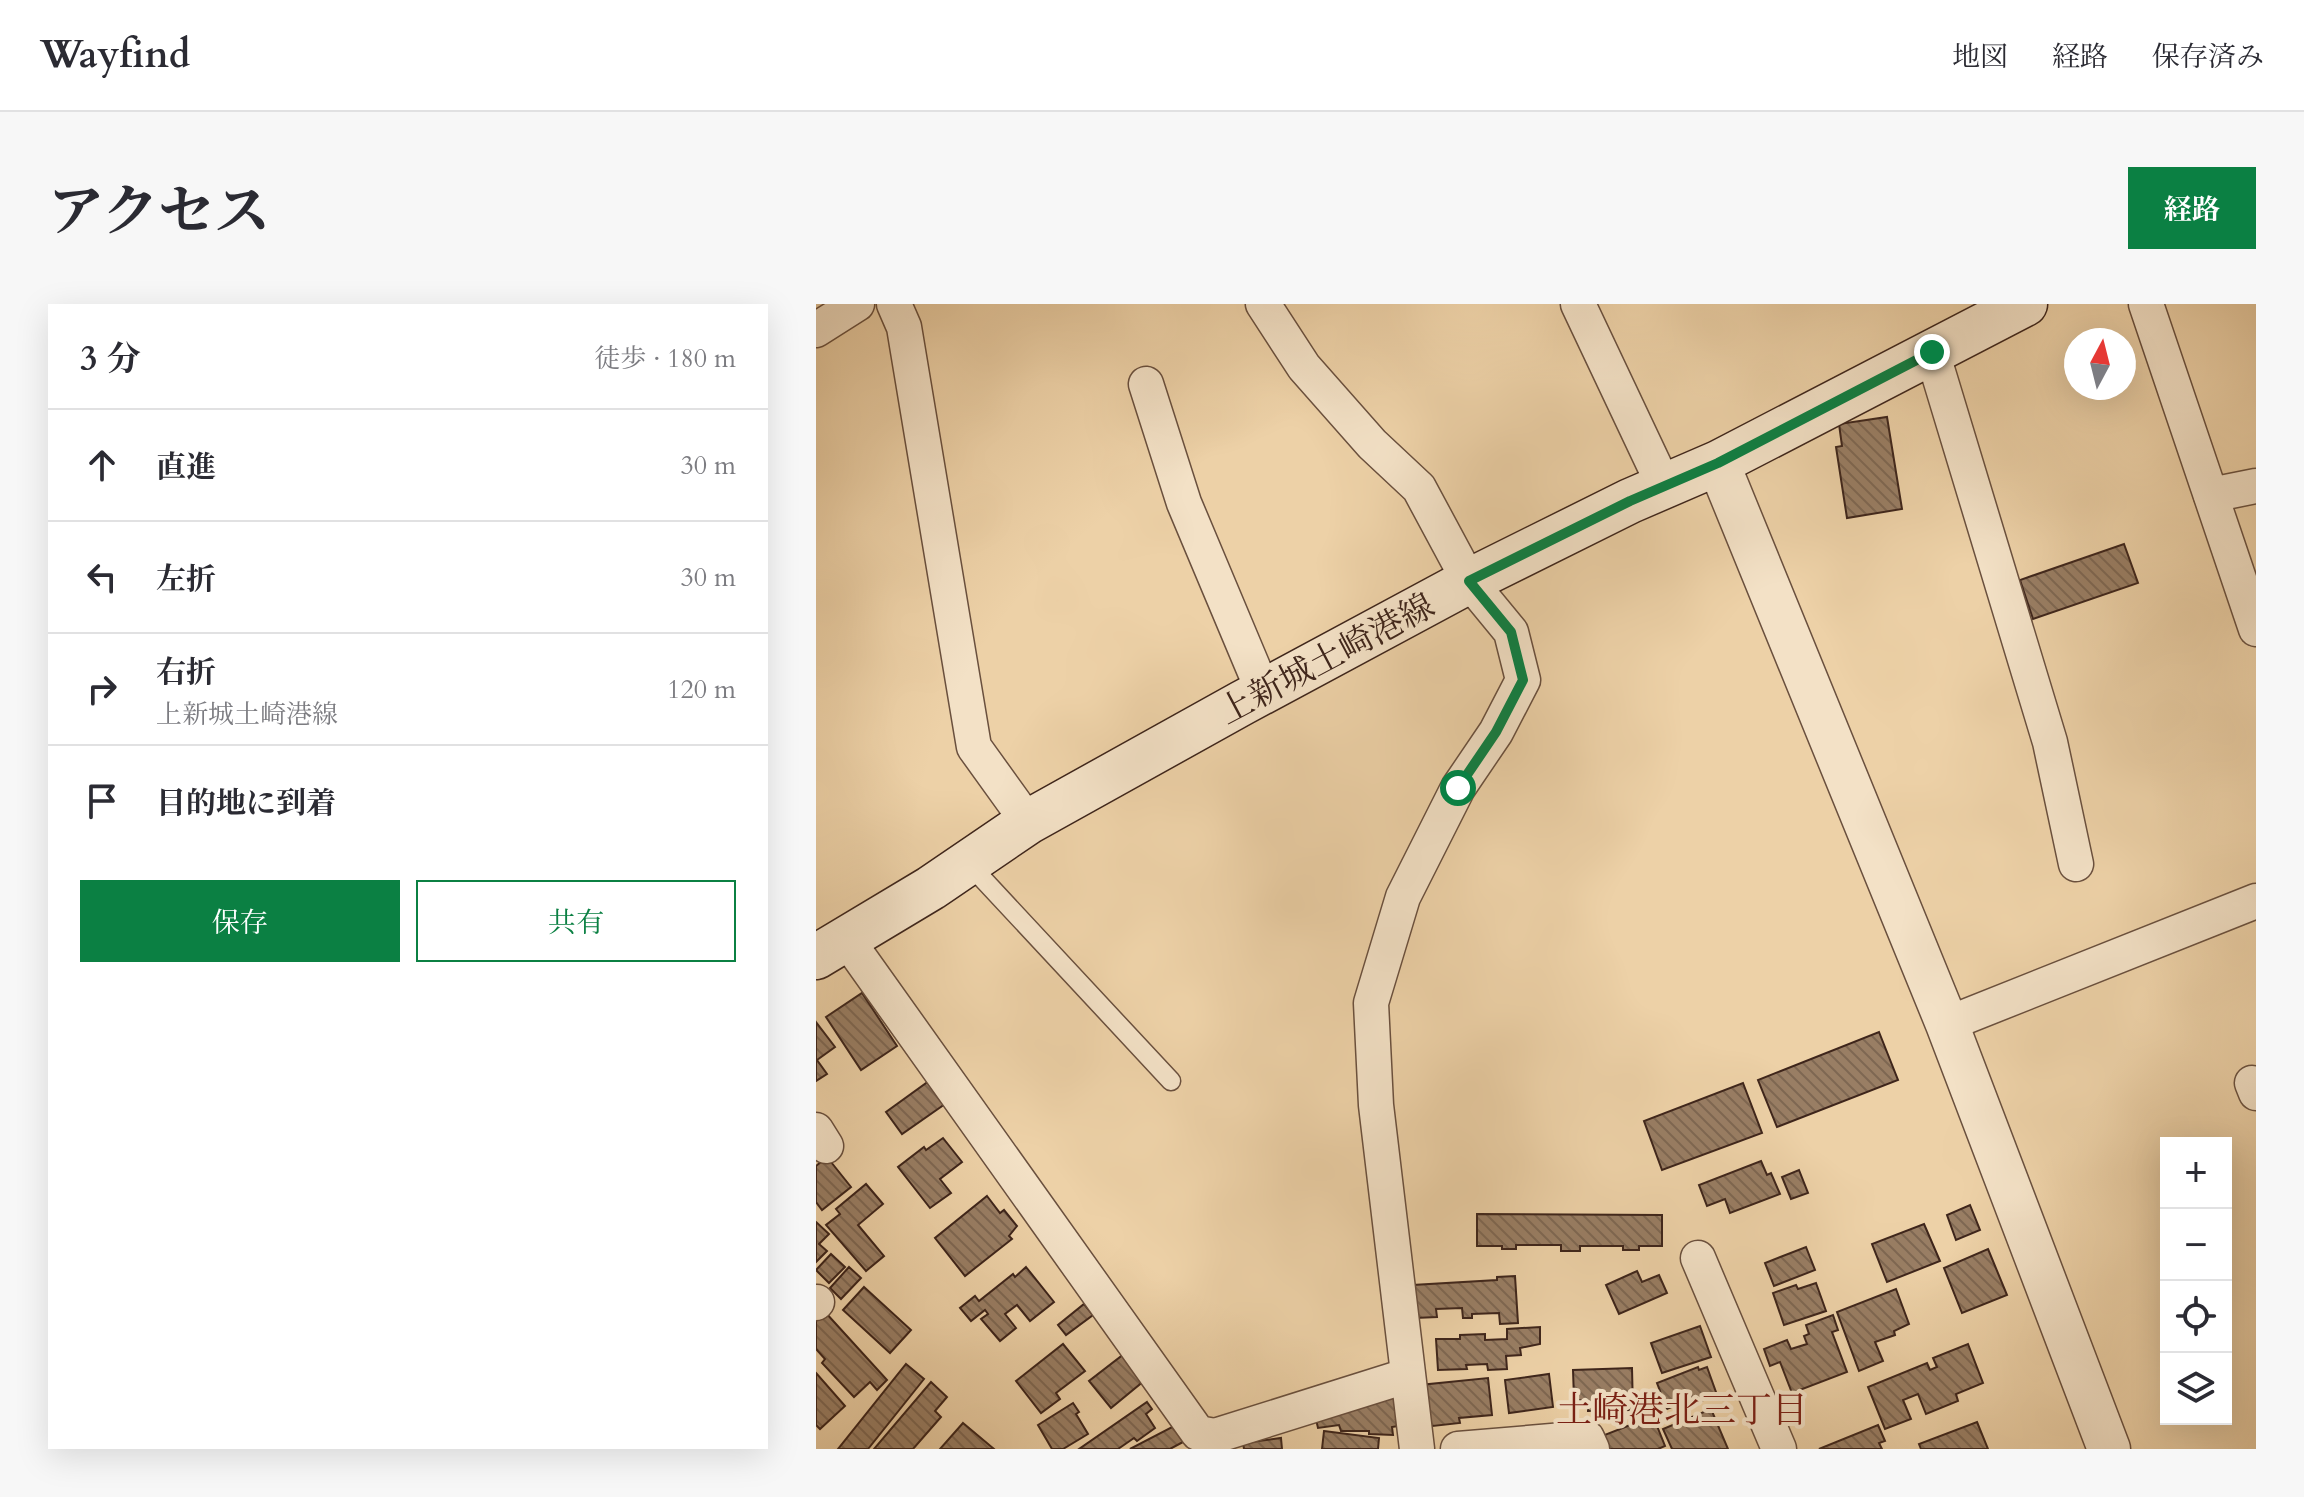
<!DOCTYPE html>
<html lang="ja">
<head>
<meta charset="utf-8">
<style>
	body { margin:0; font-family:Cardo,"Noto Serif JP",serif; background:#f7f7f7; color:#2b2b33 }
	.controls { position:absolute; right:24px; bottom:24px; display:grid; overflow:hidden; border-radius:0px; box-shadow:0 8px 32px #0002 }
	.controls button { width:72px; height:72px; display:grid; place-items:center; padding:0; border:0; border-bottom:2px solid #e1e1e2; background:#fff; color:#2b2b33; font:40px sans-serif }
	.compass { position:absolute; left:1248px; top:24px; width:72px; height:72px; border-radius:50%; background:#fff; box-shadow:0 8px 32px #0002; rotate:7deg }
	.stop { position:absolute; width:24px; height:24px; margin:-18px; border:6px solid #0b8043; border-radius:50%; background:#fff }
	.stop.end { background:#0b8043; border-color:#fff; box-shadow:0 2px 8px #0008 }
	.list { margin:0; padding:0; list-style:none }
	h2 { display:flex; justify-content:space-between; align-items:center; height:104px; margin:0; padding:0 32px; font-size:34px }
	h2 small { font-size:26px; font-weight:400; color:#7c7c81 }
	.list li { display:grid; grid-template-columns:52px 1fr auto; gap:24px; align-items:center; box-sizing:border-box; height:112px; padding:0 32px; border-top:2px solid #e1e1e2 }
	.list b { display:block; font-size:30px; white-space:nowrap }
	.list p { margin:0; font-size:26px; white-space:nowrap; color:#7c7c81 }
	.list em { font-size:26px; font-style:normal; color:#7c7c81 }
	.actions { display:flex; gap:16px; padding:24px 32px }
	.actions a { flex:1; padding:18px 0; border:2px solid #0b8043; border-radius:0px; text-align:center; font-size:28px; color:#0b8043 }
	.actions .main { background:#0b8043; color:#fff }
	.icon { flex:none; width:44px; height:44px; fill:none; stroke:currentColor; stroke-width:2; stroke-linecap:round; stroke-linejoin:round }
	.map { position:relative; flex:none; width:1440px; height:1145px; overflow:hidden; border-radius:0px }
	header { display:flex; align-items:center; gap:48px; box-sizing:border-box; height:112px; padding:0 40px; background:#fff; border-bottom:2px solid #e1e1e2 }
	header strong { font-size:38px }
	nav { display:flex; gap:44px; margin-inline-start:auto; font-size:28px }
	.intro { display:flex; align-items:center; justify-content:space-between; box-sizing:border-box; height:192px; padding:0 48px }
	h1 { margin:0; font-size:56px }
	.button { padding:20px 36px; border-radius:0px; background:#0b8043; color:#fff; font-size:28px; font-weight:700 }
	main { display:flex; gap:48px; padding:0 48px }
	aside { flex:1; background:#fff; border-radius:0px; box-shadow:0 8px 32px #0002 }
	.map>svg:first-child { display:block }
	.building { fill:url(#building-back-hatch); stroke:#3e251b; stroke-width:2 }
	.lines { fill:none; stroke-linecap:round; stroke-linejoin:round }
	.service-casing { stroke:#6a503e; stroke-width:21 }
	.minor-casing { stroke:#6a503e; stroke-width:37 }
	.tertiary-casing { stroke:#6a503e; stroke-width:45 }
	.secondary-casing { stroke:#3e251b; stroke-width:47 }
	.service { stroke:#f3e1c6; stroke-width:18 }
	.minor { stroke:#f3e1c6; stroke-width:34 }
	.tertiary { stroke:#f3e1c6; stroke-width:42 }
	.secondary { stroke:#f3e1c6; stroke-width:44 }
	.route { stroke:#0b8043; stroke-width:10 }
	.labels { text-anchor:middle; stroke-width:8; stroke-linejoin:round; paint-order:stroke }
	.street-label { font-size:34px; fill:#3e251b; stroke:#f3e1c6 }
	.neighbourhood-label { font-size:36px; fill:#7a1f14; stroke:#f3e1c6 }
</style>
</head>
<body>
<header>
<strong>Wayfind</strong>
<nav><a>地図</a><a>経路</a><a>保存済み</a></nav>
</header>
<div class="intro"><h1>アクセス</h1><a class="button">経路</a></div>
<main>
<aside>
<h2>3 分<small>徒歩 · 180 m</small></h2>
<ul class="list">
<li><svg class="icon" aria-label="ahead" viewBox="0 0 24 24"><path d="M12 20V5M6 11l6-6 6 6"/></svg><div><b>直進</b></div><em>30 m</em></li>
<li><svg class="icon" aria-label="left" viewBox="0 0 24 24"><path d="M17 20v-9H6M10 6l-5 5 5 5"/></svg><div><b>左折</b></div><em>30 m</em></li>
<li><svg class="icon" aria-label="right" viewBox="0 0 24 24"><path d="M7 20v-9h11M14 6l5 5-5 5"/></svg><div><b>右折</b><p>上新城土崎港線</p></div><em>120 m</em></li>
<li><svg class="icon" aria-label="arrive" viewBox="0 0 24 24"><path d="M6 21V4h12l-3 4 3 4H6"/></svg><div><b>目的地に到着</b></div></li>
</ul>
<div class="actions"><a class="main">保存</a><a>共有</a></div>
</aside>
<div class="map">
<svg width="1440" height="1145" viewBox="0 0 1440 1145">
	<defs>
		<pattern id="building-back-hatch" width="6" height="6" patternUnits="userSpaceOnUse" patternTransform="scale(2)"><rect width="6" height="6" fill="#997e64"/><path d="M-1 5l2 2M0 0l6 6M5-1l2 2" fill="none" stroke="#7e6752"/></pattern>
	</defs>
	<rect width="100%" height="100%" fill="#edd1a7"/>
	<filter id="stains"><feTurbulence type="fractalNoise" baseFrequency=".0025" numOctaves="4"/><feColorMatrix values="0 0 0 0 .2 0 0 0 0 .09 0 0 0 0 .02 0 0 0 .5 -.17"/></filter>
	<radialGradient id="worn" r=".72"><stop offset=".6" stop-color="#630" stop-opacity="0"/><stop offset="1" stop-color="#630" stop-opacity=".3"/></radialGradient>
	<g class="building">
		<path d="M1071 113 1086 205 1031 214 1020 143 1026 142 1023 120Z"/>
		<path d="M1308 240 1322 279 1217 315 1204 276Z"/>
		<path d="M46 689 81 742 45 766 10 713Z"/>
		<path d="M0 718 19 743 1 756 11 770 0 777Z"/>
		<path d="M1063 728 1082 776 961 823 942 776Z"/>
		<path d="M113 777 129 800 86 830 70 808Z"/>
		<path d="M927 779 946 829 846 866 828 817Z"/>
		<path d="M127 834 146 858 124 875 135 889 114 904 82 863 108 843 110 846Z"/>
		<path d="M11 853 35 883 6 906 0 898V862Z"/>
		<path d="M945 857 951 871 955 869 964 890 914 909 909 895 891 902 883 881Z"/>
		<path d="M983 866 992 889 975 895 966 873Z"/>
		<path d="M50 880 67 900 42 921 68 952 50 967 10 921 24 910 20 905Z"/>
		<path d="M171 892 184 909 188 906 201 922 193 932 196 935 149 972 119 934Z"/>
		<path d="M1154 901 1164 926 1140 936 1131 911Z"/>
		<path d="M661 910 846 911V942H823V946H807V942H764V947H745V941H700V945H686V942H661Z"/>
		<path d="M0 918 13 930 3 940 11 947 0 958Z"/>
		<path d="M1108 920 1124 957 1071 978 1056 940Z"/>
		<path d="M990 943 999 966 958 982 949 959Z"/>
		<path d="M1172 945 1191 991 1146 1009 1128 964Z"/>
		<path d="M15 950 29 963 13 979 0 966Z"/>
		<path d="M33 963 45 974 25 995 14 984Z"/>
		<path d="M210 963 238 998 214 1017 201 1001 189 1010 200 1024 184 1037 165 1015 172 1010 169 1006 155 1017 144 1004 159 992 163 997 197 970 199 973Z"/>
		<path d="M821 967 826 978 843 971 851 989 803 1010 790 981Z"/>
		<path d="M699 972 702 1019 684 1020 683 1009 656 1010V1014H647L646 1004 620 1005 621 1013 599 1014 597 981 681 976V973Z"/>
		<path d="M1000 979 1010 1007 968 1021 957 989 980 981 982 985Z"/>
		<path d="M48 983 95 1026 74 1049 27 1006Z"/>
		<path d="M1080 985 1093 1020 1078 1027 1079 1031 1059 1038 1067 1057 1043 1067 1021 1008Z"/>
		<path d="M268 1000 277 1011 250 1031 242 1021Z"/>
		<path d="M9 1008 71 1076 61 1086 54 1078 38 1093 6 1059 9 1055 0 1045V1017Z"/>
		<path d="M1017 1011 1022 1026 1016 1028 1031 1068 976 1089 964 1058 954 1062 948 1045 971 1036 975 1045 991 1040 988 1032 993 1030 990 1021Z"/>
		<path d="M884 1022 895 1053 846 1069 835 1039Z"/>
		<path d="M724 1023V1040L704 1044 705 1051 690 1052 691 1065 672 1066 671 1060 650 1061 651 1065 622 1066 620 1035H644V1031L669 1030V1036L691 1035V1025Z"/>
		<path d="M247 1040 269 1067 240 1089 244 1095 225 1109 200 1077Z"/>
		<path d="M1152 1040 1167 1079 1140 1090 1142 1097 1110 1110 1102 1090 1087 1096 1095 1115 1069 1125 1052 1083 1111 1059 1114 1066 1121 1063 1117 1054Z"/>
		<path d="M308 1050 329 1076 295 1104 273 1077Z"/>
		<path d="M90 1060 108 1075 52 1145H22Z"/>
		<path d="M882 1063 883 1066 891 1063 901 1091 877 1100 875 1095 851 1105 841 1079Z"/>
		<path d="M816 1064 817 1106 772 1107V1098L758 1095 757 1066Z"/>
		<path d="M0 1069 29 1102 4 1125 0 1121Z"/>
		<path d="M733 1070 737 1103 693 1109 689 1076Z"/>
		<path d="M672 1074 676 1111 643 1114 644 1119 608 1123 604 1081Z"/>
		<path d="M115 1078 131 1093 119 1107 125 1113 97 1145H58Z"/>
		<path d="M578 1086 585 1115 580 1116 582 1122 576 1123 577 1131 553 1130V1127H525L523 1121 502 1124 498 1107Z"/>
		<path d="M331 1098 336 1105 330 1110 339 1124 321 1137 318 1134 302 1145H263Z"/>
		<path d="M257 1099 263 1108 260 1110 272 1130 247 1145H236L222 1121Z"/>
		<path d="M895 1105 912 1145H856L847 1125Z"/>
		<path d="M837 1112 849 1142 842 1145H791L786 1132Z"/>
		<path d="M1161 1118 1172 1145H1105L1103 1140Z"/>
		<path d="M147 1119 178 1145H124Z"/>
		<path d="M1062 1121 1069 1137 1063 1139 1066 1145H1003Z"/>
		<path d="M358 1122 367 1138 354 1145H314Z"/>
		<path d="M508 1127 563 1134 562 1145H506Z"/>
		<path d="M465 1134 466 1145H428L427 1139Z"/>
	</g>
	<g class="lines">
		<defs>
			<path id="service" d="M152 559 355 777"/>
			<g id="minor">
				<path d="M78 0 88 23 158 443 212 518"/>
				<path d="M447 0 488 63 556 140 603 184 653 277 695 328 707 376 680 428 642 484 587 593 555 699 560 801 601 1145"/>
				<path d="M762 0 848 182"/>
				<path d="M1330 0 1440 325"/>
				<path d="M0 26 41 0"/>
				<path d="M1116 48 1234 438 1260 560"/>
				<path d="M330 80 368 199 447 387"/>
				<path d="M1395 191 1440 182"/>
				<path d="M29 633 382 1129 399 1132 590 1072"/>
				<path d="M1131 720 1440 597"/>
				<path d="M1436 779 1440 789"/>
				<path d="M0 826 10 842"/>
				<path d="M882 954 963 1145"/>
				<path d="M0 999 1 998"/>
				<path d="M642 1145 771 1134 776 1145"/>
			</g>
			<path id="tertiary" d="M902 159 1131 720 1293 1145"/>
			<path id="secondary" d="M0 653 115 584 212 518 426 399 653 277 814 197 902 159 1209 0"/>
		</defs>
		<use href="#service" class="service-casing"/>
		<use href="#minor" class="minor-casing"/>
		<use href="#tertiary" class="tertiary-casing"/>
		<use href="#secondary" class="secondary-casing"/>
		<use href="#service" class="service"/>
		<use href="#minor" class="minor"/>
		<use href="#tertiary" class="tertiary"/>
		<use href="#secondary" class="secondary"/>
	</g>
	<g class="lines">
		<path class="route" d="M642 484 680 428 707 376 695 328 653 277 814 197 902 159 1116 48"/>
	</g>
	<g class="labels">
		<g class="street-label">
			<text transform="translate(510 354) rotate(-28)" y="12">上新城土崎港線</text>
		</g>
		<g class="neighbourhood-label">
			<text x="866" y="1118">土崎港北三丁目</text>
		</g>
	</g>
	<rect width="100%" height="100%" filter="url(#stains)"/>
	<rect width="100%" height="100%" fill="url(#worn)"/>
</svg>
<div class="controls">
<button>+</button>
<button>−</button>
<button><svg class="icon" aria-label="locate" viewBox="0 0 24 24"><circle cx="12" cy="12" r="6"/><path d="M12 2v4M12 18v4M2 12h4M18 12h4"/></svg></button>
<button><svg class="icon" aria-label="layers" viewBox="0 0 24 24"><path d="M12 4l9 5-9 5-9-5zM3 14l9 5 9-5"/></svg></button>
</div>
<svg class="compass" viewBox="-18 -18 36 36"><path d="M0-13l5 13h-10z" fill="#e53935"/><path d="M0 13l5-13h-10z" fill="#7c7c81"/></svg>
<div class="stop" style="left:642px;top:484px"></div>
<div class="stop end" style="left:1116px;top:48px"></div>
</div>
</main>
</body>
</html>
